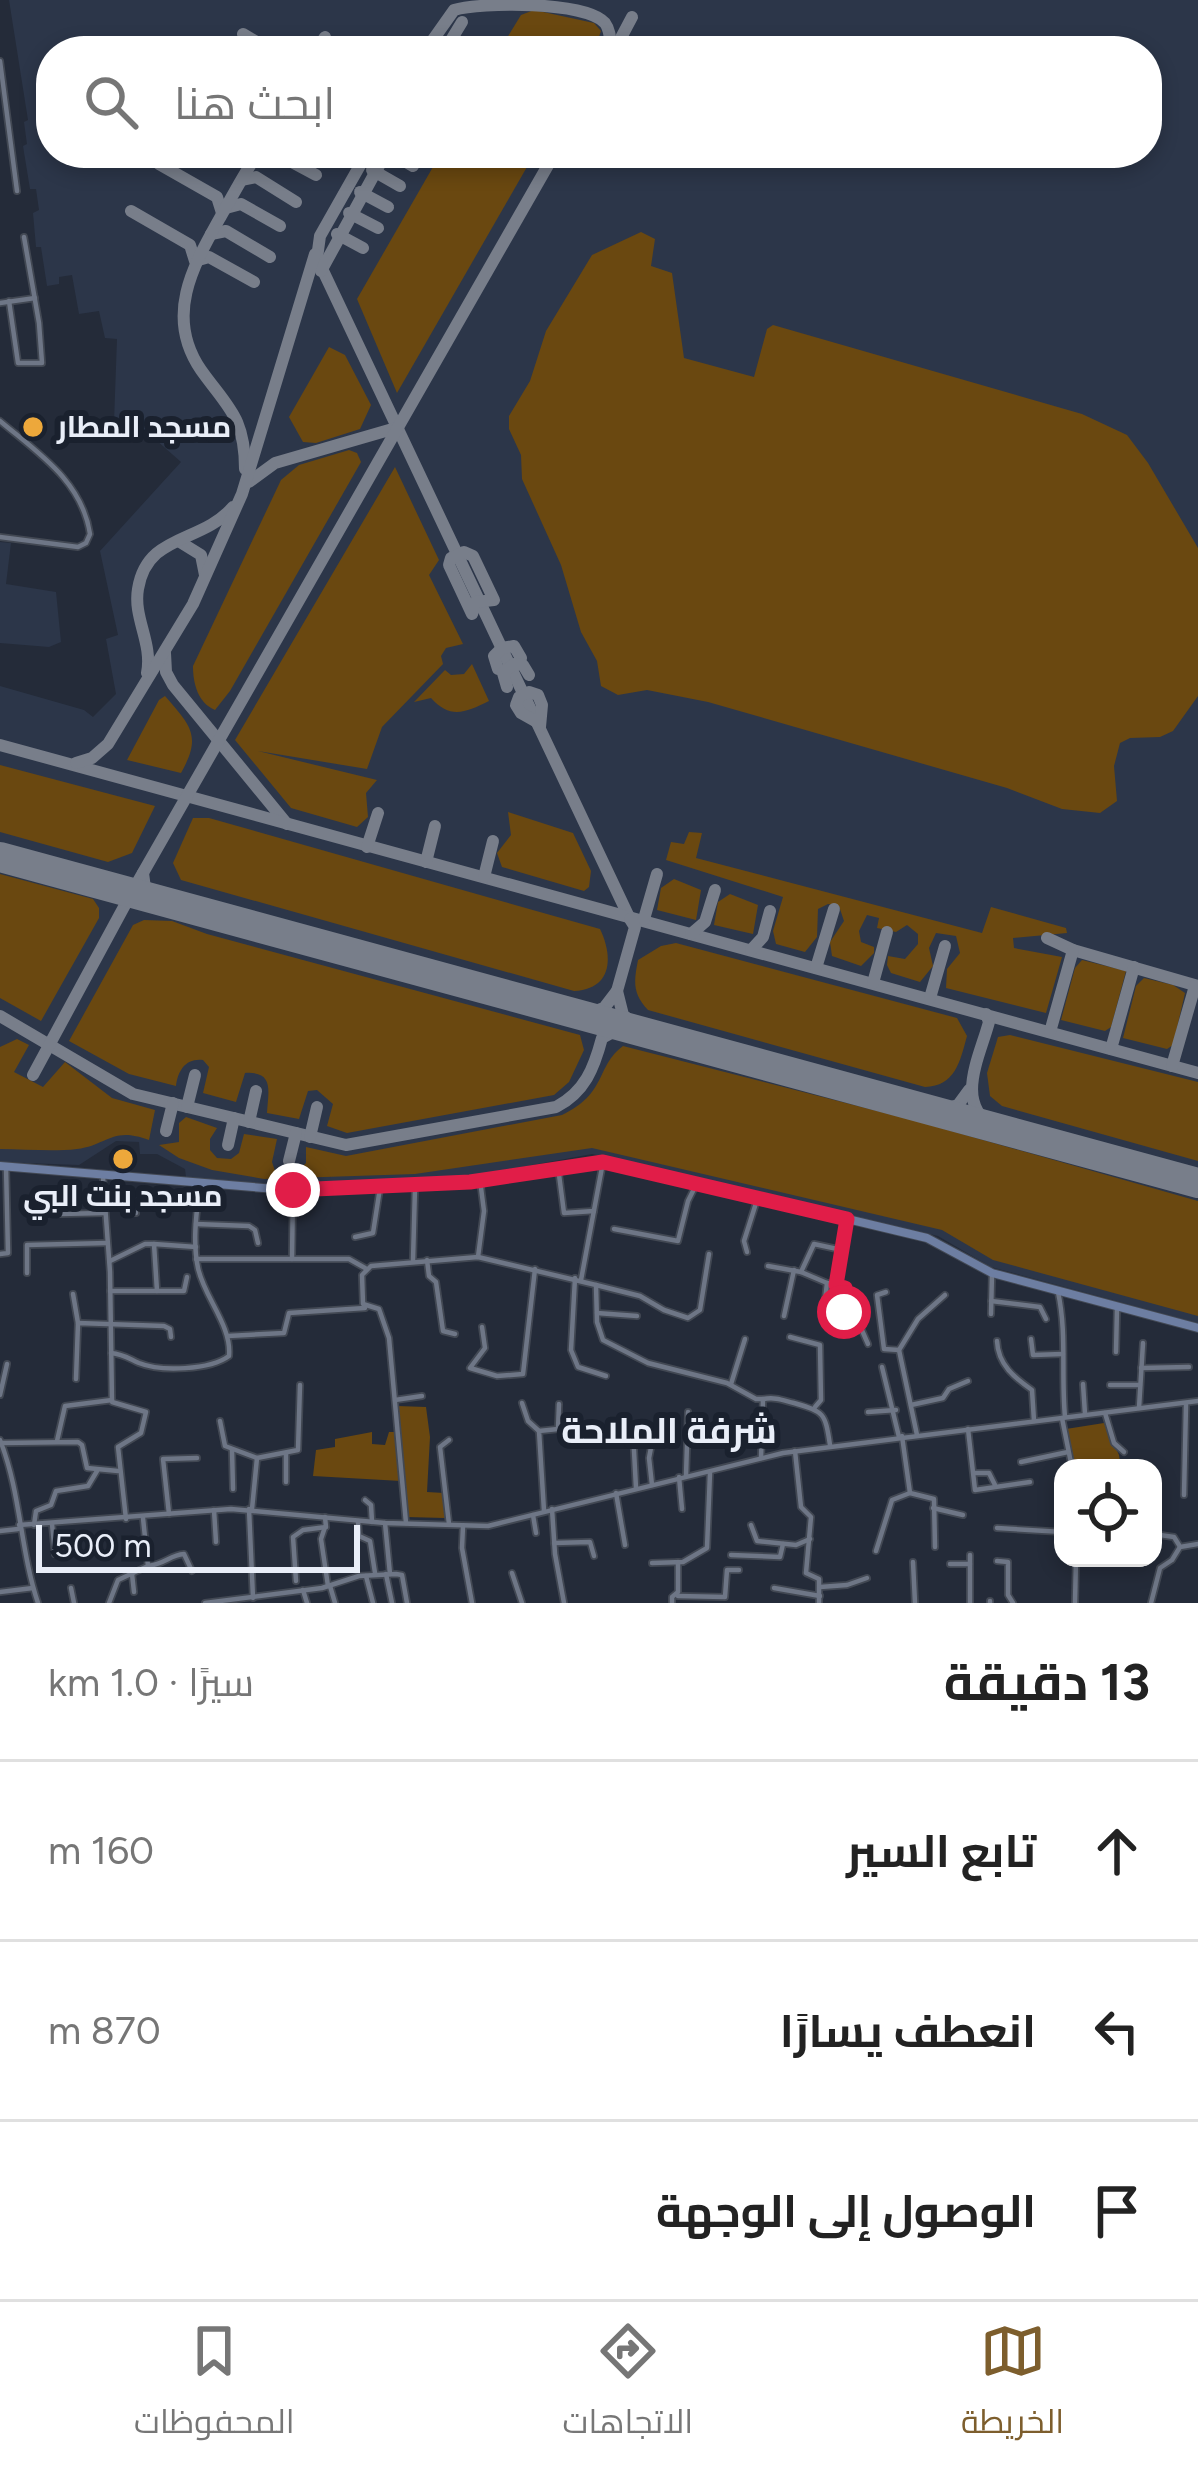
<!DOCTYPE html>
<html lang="ar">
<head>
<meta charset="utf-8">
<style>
	body { margin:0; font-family:Figtree,Cairo,sans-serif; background:#f6f6f6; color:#222; direction:rtl }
	.controls { position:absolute; right:36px; bottom:36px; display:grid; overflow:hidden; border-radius:24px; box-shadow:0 6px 18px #0003 }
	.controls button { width:108px; height:108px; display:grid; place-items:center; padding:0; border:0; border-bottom:3px solid #e0e0e0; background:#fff; color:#222; font:60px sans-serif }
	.scale { position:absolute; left:36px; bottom:30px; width:324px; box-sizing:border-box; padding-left:12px; border:6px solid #e9eef8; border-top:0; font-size:33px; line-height:42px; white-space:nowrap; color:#e9eef8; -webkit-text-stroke:9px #1a212e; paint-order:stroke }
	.stop { position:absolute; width:36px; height:36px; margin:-27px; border:9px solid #e11d48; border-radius:50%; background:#fff }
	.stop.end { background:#e11d48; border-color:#fff; box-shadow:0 3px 12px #0008 }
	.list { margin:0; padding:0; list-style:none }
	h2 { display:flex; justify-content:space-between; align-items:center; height:156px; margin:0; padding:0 48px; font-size:51px }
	h2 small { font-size:39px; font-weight:400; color:#767676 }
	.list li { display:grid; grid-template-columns:78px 1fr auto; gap:36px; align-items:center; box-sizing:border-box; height:180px; padding:0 48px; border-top:3px solid #e0e0e0 }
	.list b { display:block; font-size:45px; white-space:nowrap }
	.list em { font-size:39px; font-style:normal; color:#767676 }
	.icon { flex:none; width:66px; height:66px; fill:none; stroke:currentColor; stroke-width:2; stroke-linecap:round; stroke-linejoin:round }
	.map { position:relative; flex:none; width:1198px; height:1603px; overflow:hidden; direction:ltr }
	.search { position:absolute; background:#fff; box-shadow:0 6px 18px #0003; left:36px; right:36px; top:36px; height:132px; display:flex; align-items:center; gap:30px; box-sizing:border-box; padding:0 42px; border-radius:48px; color:#767676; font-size:45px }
	.sheet { height:696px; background:#fff }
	nav { display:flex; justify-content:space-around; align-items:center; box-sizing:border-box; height:168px; border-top:3px solid #e0e0e0; background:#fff; font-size:33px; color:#767676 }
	nav a { display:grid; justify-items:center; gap:6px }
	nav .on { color:#7d5e2d }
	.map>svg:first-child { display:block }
	.built { fill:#2c3649; fill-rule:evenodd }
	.green { fill:#6a4810 }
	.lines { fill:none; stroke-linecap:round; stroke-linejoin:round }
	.taxiway { stroke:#787e8a; stroke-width:12 }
	.runway { stroke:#787e8a; stroke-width:30 }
	.street-casing { stroke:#424853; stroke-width:8 }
	.secondary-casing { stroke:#424853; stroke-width:10 }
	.street { stroke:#6e7686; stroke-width:4.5 }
	.secondary { stroke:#6d7ea2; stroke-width:8 }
	.route { stroke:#e11d48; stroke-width:15 }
	.poi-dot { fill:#eda83b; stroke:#1a212e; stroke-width:4.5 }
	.labels { text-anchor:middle; stroke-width:12; stroke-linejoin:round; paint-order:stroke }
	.poi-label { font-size:30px; font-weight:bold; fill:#e9eef8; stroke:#1a212e; text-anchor:start }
	.quarter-label { font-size:36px; font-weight:bold; fill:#e9eef8; stroke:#1a212e }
</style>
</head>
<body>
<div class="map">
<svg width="1198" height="1603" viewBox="0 0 1198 1603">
	<rect width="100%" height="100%" fill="#242b39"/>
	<g class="built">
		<path d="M9 0H1198V1323L991 1267 938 1236 592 1154 461 1178 292 1186 186 1177 185 1169 157 1154H140L139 1142 116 1141 79 1165 0 1162V686L84 710 93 717 116 694 106 639 118 635 100 551 181 462 138 424 114 422 117 339 105 338 99 311 79 314 72 275 59 277V284L47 286 41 247H36L33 213 39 210 36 189H30L23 146 27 144 24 122 28 120ZM51 51H1147V153H51Z"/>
		<path d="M0 542 11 543 6 584 56 592 61 642 49 647 0 643Z"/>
	</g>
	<g class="green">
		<path d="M534 10 594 23 601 31 594 51H499L521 15Z"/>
		<path d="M441 153H535L397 393 357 299Z"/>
		<path d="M641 232 655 239 651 266 672 273 684 358 754 377 767 329 773 325 1082 414 1127 435 1148 463 1198 548V696L1173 731 1160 737 1130 738 1120 743 1114 766 1117 801 1100 813 1062 809 1007 788 708 702 647 690 618 695 601 686 597 661 581 632 561 565 522 479 521 455 509 429V416L530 381 546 331 592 255Z"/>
		<path d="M329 347 345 355 371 405 360 429 316 443 303 442 289 417Z"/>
		<path d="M349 450 357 453 361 462 230 691 215 710C198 703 193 684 193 666L281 480 299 465Z"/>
		<path d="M395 467 439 560 429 575 463 644 446 648 441 656 443 664 382 727 367 769 258 751 377 780 366 793 368 817 357 827 291 808 235 740Z"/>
		<path d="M472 664 489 701C465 713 450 719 431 698L414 702 445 670 451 675 464 674Z"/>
		<path d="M165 696C191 726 202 736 181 773L127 760 159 700Z"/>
		<path d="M0 765 155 806 132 853 108 862 0 832Z"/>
		<path d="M508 812 573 833 591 871 589 887 584 891 502 867 497 853 511 835Z"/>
		<path d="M193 818H209L600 929C613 956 613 989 574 991L181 880 173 863Z"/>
		<path d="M689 832 702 833 696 858 982 933 991 907 1066 928 1067 933 1013 938 1014 948 1062 957 1046 1013 946 988 947 969 960 953 956 936 936 933 929 948 933 966 920 982 891 973 887 965 888 956 905 959 918 944V934L907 925 896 932 877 928 879 918 867 915 859 931 861 942 874 947V953L861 966 832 956 830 942 844 921 839 906 828 904 818 909 817 937 805 952 776 944 773 931 783 897 666 860 671 842 684 844Z"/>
		<path d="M0 874 93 899 99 908V918L41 1021 0 998Z"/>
		<path d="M674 879 701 890 696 920 657 910 661 888Z"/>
		<path d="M730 894 758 905 753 934 714 925 718 902Z"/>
		<path d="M144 920 172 921 207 934 580 1035 584 1050 569 1082 554 1095 347 1133 327 1126 333 1104 317 1090 308 1091 299 1119 267 1113C268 1092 275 1071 245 1073L236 1102 203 1093 209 1067 203 1060C186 1058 178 1070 176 1086L129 1074 69 1041 133 925Z"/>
		<path d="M676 943 957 1018 967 1036C960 1062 955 1086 925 1087L648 1010C632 993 634 981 638 960L661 946Z"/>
		<path d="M1082 960 1126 971 1111 1027 1105 1031 1061 1020 1075 968Z"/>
		<path d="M1144 978 1173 985 1185 993 1173 1045 1167 1049 1123 1038 1136 986Z"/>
		<path d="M1010 1035 1198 1082V1161L1002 1106 990 1096 987 1073 998 1037Z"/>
		<path d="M17 1039 29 1045 14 1072 43 1087 65 1062 112 1098 155 1110 149 1140C112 1126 108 1145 77 1149 52 1152 25 1149 0 1149V1047Z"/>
		<path d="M623 1046 916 1121 1198 1201V1316L993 1260 942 1230 592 1148 415 1174 264 1179 212 1170 179 1158 159 1145 179 1142V1123L186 1117 217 1128 210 1139V1150L217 1158 231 1159 239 1153 244 1134 277 1139 272 1162 276 1174C289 1175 297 1173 306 1163V1147L346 1156 562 1115C608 1093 595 1067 623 1046Z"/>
		<path d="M397 1406 426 1407 430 1437 427 1492 444 1493 445 1518 406 1517Z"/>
		<path d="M1104 1423 1119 1455 1121 1468H1073L1066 1429Z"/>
		<path d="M372 1432V1444L385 1445 389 1432H394L401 1481 313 1476 316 1450 335 1447V1439Z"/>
	</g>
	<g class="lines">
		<g class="taxiway">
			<path d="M243 34 272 51"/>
			<path d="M426 50 438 43 456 51"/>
			<path d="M445 50 462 22"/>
			<path d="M316 51 325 37"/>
			<path d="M425 51 454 10C481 2 586 1 605 23 611 31 610 41 611 51"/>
			<path d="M614 51 632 17"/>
			<path d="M275 153 316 175"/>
			<path d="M367 153 320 236 317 258 629 917"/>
			<path d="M391 153 413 166"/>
			<path d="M159 164 217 197 222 213"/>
			<path d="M372 170 400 186"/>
			<path d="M242 180 256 177 296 202"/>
			<path d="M360 192 388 207"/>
			<path d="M226 208 241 204 280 226"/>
			<path d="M131 211 190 245 195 261 209 257 254 282"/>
			<path d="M349 213 378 228"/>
			<path d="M211 234 226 231 270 257"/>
			<path d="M337 234 363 248"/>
			<path d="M321 271 386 153"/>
			<path d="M245 469C245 417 228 408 201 370 164 316 193 266 221 216 233 195 245 172 258 153"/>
			<path d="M249 482 275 463 396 428"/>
			<path d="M180 542 201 555 205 575"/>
			<path d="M464 552 473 556 494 600 476 602 472 614 449 565 451 558Z"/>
			<path d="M165 653 166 672 173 685 287 824"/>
			<path d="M498 669 494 656 502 648 514 646 521 658"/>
			<path d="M147 673C153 643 133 618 138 589 147 533 201 544 233 507"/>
			<path d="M507 687 503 673 514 664 523 665 529 675"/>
			<path d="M537 722 521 713 516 705 519 697 529 692 538 695 542 705 540 727"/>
			<path d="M0 745 1198 1073"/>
			<path d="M76 763 92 758 108 744 193 604 242 494 315 254"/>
			<path d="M367 847 378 813"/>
			<path d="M426 862 435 826"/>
			<path d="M143 873 145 888 156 899"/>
			<path d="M484 877 493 841"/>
			<path d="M644 919 657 874"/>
			<path d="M691 934 705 922 715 890"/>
			<path d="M1047 938 1073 950 1198 986"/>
			<path d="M751 950 763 937 770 911"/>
			<path d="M816 968 834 909"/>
			<path d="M873 983 887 932"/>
			<path d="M617 991 635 927 630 919"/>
			<path d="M930 998 945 946"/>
			<path d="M986 1014 989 1022C979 1059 954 1103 994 1128"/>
			<path d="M0 1016 133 1094 346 1145 556 1107C585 1092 594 1068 602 1038L624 1026"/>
			<path d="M582 1016 604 1008 617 991 623 1015 645 1033"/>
			<path d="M1050 1032 1073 950"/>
			<path d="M1111 1049 1134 967"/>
			<path d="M1172 1066 1195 986"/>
			<path d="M33 1075 132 892 555 153"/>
			<path d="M187 1107 195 1075"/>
			<path d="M936 1112 958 1105 969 1090"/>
			<path d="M249 1122 256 1091"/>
			<path d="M166 1131 173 1103"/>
			<path d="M310 1137 317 1107"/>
			<path d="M228 1145 234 1118"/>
			<path d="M289 1161 296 1133"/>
		</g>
		<path class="runway" d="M0 857 1198 1183"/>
		<defs>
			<g id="street">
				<path d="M0 61 17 191"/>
				<path d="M9 301 18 363H42L39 323 24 237"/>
				<path d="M0 303 35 298"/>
				<path d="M0 421C38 453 82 481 90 534L86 543 78 547 0 537"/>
				<path d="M558 1167 564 1213 594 1211"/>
				<path d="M103 1177 110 1272 112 1402 146 1412 141 1433 118 1447 126 1519"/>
				<path d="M57 1193 59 1214 105 1213"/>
				<path d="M104 1198 133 1201 136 1213"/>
				<path d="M196 1224 249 1226 255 1230 258 1243"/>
				<path d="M614 1229 678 1241 688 1201 696 1185"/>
				<path d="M355 1237 373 1233 380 1188"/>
				<path d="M747 1252 744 1241 757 1200"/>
				<path d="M0 1254 8 1253 6 1166"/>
				<path d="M478 1257 484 1211 480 1180"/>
				<path d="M196 1259H349L365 1268"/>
				<path d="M292 1259 293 1190"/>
				<path d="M413 1260 415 1188"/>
				<path d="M427 1260 429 1276 436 1282 443 1331 455 1334"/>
				<path d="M110 1261 145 1244H154"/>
				<path d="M768 1266 801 1272 814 1244 842 1250"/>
				<path d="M801 1272 827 1283"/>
				<path d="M27 1273V1245L107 1243"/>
				<path d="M575 1278 571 1350 578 1367 606 1376"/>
				<path d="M581 1280 603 1162"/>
				<path d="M596 1285 640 1296 664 1310 688 1318 700 1310 709 1254"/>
				<path d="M836 1285 844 1286V1312L857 1319 868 1344"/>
				<path d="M110 1291H184L187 1277"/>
				<path d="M157 1291 154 1244 196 1247"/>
				<path d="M886 1292 877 1295 884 1349 899 1350"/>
				<path d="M1058 1292C1067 1333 1061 1374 1065 1417"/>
				<path d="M73 1294 78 1323"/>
				<path d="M991 1301 1040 1307 1046 1319"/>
				<path d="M824 1309 827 1283 836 1285 847 1220"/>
				<path d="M597 1313 637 1316"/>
				<path d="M991 1314 992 1273"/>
				<path d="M784 1316 794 1270"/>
				<path d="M482 1327 485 1348 470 1368 497 1376 523 1374 535 1269"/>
				<path d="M228 1336 284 1333 289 1313 365 1308"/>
				<path d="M790 1337 820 1345 821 1400 815 1407"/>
				<path d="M1031 1339 1033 1355 1063 1354"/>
				<path d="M997 1341C998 1365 1015 1378 1032 1390L1034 1421"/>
				<path d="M1116 1352 1117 1308"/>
				<path d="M111 1353C123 1354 128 1358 139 1363 161 1372 210 1370 229 1356 232 1326 204 1297 198 1268 192 1240 197 1210 200 1183"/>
				<path d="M882 1367 899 1437"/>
				<path d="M1141 1368 1189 1367"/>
				<path d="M76 1379 78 1323 164 1326 170 1329 171 1337"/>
				<path d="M731 1384 745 1339"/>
				<path d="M1083 1384 1085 1414"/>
				<path d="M1110 1385H1140"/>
				<path d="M0 1395 7 1364"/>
				<path d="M763 1399C776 1397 782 1400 794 1403 824 1412 825 1412 830 1445"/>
				<path d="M395 1400 422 1396"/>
				<path d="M522 1403 528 1421 539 1431"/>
				<path d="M911 1405 943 1398 949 1389 968 1381"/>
				<path d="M1139 1408 1143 1343"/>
				<path d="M868 1412 896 1410"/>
				<path d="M1105 1413 1114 1443 1124 1452"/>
				<path d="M1062 1418 1072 1468"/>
				<path d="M220 1421 225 1446 257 1458"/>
				<path d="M968 1429 975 1490 1030 1482"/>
				<path d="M633 1432 636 1488"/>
				<path d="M917 1435 899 1350 918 1319 945 1295"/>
				<path d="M902 1436 910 1493 934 1499 935 1547"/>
				<path d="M0 1440C21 1493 20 1550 38 1603"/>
				<path d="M57 1441 65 1406 112 1400"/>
				<path d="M1 1443 78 1442 82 1445 87 1468 118 1471"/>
				<path d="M232 1450 233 1489"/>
				<path d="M795 1451 801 1507 811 1517 806 1573 819 1579V1603"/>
				<path d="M1021 1462 1068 1452"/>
				<path d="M974 1473H989L995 1485"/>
				<path d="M686 1476 688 1412"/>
				<path d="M679 1477 682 1509"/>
				<path d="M286 1482V1453"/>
				<path d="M652 1485 649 1458 654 1432"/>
				<path d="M616 1493 625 1545"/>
				<path d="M1184 1495 1186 1405"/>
				<path d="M365 1500 371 1505 372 1522"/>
				<path d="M933 1508 963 1515"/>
				<path d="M249 1509 253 1598"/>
				<path d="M252 1509 257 1458 298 1450 300 1385"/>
				<path d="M552 1509 555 1554 564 1603"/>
				<path d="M214 1510 216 1542"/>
				<path d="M544 1511 539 1431 558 1429 559 1404"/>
				<path d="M169 1514 163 1459 197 1458"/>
				<path d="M533 1515 536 1533"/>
				<path d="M358 1521 359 1536 370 1541 375 1573"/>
				<path d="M385 1523 390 1574"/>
				<path d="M406 1523 389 1338 379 1309 363 1304 362 1275 371 1266 478 1257 596 1285 597 1322 603 1340 648 1363 727 1383 756 1399H763L761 1458"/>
				<path d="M52 1524 55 1554"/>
				<path d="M449 1524 440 1447 449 1440"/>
				<path d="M19 1525 231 1509 385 1523 488 1526 783 1453 1198 1401"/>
				<path d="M34 1525 36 1511 51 1505 56 1491 88 1486 97 1471"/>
				<path d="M751 1525 757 1541 796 1545 810 1539"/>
				<path d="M463 1526 462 1548 472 1603"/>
				<path d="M325 1527 321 1539 328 1586"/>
				<path d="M997 1528 1063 1532"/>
				<path d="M0 1531 18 1529"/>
				<path d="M1153 1534 1174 1537 1179 1545"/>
				<path d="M554 1543 590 1542 594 1556"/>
				<path d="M876 1551 892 1500 910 1493"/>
				<path d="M731 1555 780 1557 783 1544"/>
				<path d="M970 1555V1603"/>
				<path d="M997 1561 1008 1562V1595L1013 1603"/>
				<path d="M913 1562 915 1603"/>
				<path d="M652 1563 683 1562 707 1548 710 1473"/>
				<path d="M950 1564H970"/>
				<path d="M148 1566C165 1564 170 1555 184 1554L192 1571"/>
				<path d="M512 1573 522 1603"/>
				<path d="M132 1574 134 1592"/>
				<path d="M386 1574 392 1603"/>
				<path d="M366 1576 373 1603"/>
				<path d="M296 1581 293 1537 303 1530 326 1527 325 1517"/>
				<path d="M330 1586 335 1603"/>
				<path d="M820 1587 847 1585 867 1578"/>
				<path d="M71 1588 74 1603"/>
				<path d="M774 1588 820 1596"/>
				<path d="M303 1590 307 1603"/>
				<path d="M0 1592 33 1588"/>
				<path d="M678 1596 725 1597 727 1570H739"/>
				<path d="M990 1601V1603"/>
				<path d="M109 1603 118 1580 148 1566 143 1518"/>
				<path d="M205 1603 322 1588 359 1576 396 1574 402 1575 407 1603"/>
				<path d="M672 1603V1597L678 1592V1562"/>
				<path d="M1075 1603 1076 1558"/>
				<path d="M1151 1603 1160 1568 1172 1560 1180 1547 1198 1544"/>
			</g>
			<path id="secondary" d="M0 1166 288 1190 470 1182 592 1162 612 1163 927 1238 992 1273 1198 1328"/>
		</defs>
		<use href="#street" class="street-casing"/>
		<use href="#secondary" class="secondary-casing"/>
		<use href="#street" class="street"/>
		<use href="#secondary" class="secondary"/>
	</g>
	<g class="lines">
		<path class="route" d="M293 1190 470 1182 603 1162 847 1219 836 1285 845 1288 844 1312"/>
	</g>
	<g class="poi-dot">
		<circle cx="33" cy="427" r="12"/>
		<circle cx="123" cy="1159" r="12"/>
	</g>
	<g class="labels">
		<g class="poi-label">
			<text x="57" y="437">مسجد المطار</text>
			<text x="123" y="1206" text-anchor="middle">مسجد بنت البي</text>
		</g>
		<g class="quarter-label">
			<text x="669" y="1443">شرفة الملاحة</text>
		</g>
	</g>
</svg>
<div class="controls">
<button><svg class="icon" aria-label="locate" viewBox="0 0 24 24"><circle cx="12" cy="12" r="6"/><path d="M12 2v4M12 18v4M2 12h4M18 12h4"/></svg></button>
</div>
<div class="scale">500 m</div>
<div class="stop" style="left:844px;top:1312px"></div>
<div class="stop end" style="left:293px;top:1190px"></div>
<div class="search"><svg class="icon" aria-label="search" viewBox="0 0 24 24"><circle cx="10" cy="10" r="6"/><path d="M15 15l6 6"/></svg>ابحث هنا</div>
</div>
<section class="sheet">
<h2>13 دقيقة<small>سيرًا · 1.0 km</small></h2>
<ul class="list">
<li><svg class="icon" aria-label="ahead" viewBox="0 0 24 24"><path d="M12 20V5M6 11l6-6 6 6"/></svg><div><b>تابع السير</b></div><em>160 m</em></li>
<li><svg class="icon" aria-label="left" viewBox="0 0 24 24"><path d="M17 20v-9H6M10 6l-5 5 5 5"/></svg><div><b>انعطف يسارًا</b></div><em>870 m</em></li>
<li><svg class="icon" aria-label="arrive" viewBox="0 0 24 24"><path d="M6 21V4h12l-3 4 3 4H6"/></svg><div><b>الوصول إلى الوجهة</b></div></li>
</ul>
</section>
<nav>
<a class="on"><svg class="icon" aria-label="map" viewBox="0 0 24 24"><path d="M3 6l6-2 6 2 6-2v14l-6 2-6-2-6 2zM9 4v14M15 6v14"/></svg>الخريطة</a>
<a><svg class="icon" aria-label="directions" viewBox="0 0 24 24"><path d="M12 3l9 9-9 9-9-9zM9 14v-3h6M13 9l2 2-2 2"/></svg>الاتجاهات</a>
<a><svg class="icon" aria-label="saved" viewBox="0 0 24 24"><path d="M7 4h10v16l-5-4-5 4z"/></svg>المحفوظات</a>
</nav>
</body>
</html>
